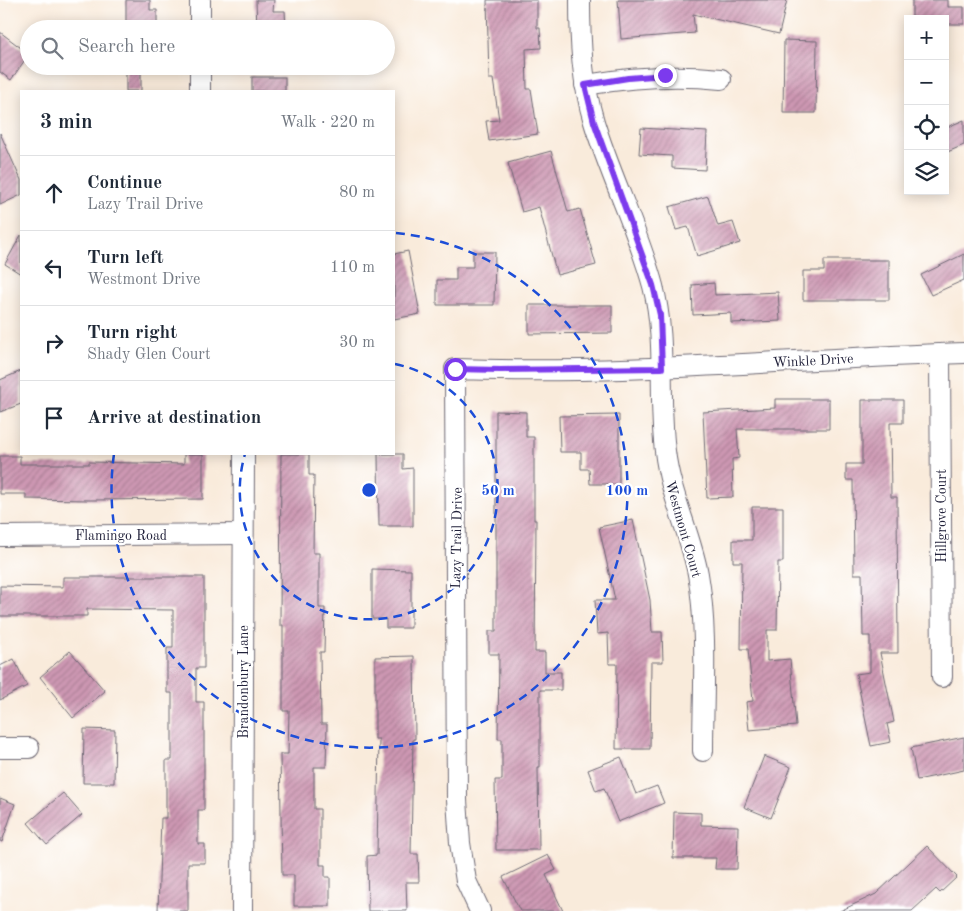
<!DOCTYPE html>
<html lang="en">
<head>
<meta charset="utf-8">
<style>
	body { margin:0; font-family:"Old Standard TT",serif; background:#f6f6f7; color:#1f2937 }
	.controls { position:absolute; right:15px; top:15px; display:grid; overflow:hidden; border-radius:0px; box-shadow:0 2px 12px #0003 }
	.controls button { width:45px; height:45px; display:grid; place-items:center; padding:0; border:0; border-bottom:1px solid #e0e1e3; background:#fff; color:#1f2937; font:25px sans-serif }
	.stop { position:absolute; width:15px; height:15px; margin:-11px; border:4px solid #7c3aed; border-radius:50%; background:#fff }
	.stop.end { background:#7c3aed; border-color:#fff; box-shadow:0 1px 5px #0008 }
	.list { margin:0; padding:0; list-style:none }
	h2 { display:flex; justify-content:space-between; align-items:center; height:65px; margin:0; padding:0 20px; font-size:21px }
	h2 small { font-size:16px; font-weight:400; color:#747a83 }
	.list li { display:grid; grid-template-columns:32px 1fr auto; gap:15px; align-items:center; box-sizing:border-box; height:75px; padding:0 20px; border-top:1px solid #e0e1e3 }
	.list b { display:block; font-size:19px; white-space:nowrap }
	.list p { margin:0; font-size:16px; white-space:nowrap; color:#747a83 }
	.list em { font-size:16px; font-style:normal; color:#747a83 }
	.icon { flex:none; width:28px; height:28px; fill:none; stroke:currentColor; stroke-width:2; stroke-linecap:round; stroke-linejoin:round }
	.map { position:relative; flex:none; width:964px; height:911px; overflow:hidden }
	.search { position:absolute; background:#fff; box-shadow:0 2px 12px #0003; left:20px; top:20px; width:375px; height:55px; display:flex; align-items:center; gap:12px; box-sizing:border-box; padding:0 18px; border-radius:28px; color:#747a83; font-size:19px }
	.panel { position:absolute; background:#fff; box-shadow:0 2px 12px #0003; left:20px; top:90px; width:375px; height:365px; border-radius:0px }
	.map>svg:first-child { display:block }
	.building { fill:url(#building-hatch) }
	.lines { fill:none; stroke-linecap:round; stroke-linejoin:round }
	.street-casing { stroke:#6d6873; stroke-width:22 }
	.street { stroke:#fff; stroke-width:20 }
	.route { stroke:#7c3aed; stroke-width:6 }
	.ring { fill:none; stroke:#1d4ed8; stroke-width:2.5; stroke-dasharray:9 6 }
	.labels { text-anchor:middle; stroke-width:4.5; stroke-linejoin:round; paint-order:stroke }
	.street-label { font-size:14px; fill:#22223b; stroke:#fff }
	.centre { fill:#1d4ed8; stroke:#fff; stroke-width:2.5 }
	.ring-label { font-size:15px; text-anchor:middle; font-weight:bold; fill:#1d4ed8; stroke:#fff; stroke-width:4.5; stroke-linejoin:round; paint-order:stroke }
</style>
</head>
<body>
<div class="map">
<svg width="964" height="911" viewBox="0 0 964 911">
	<defs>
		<pattern id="building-hatch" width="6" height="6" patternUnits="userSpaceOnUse" patternTransform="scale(1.25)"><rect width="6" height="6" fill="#ce98b3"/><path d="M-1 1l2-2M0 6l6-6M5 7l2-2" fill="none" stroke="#a77c93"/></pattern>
	</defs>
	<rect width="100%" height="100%" fill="#fff"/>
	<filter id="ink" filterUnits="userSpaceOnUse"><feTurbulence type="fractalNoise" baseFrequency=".02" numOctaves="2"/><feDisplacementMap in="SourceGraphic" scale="10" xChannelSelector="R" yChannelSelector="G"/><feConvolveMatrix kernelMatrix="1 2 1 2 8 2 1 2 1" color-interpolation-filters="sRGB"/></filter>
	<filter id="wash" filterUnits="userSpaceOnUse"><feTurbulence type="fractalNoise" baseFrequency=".0096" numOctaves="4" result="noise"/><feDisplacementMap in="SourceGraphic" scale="20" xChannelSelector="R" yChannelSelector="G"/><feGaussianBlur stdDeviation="1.12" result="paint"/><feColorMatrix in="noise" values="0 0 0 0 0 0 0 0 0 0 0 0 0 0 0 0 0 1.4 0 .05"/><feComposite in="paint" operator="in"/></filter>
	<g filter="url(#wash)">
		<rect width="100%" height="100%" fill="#f9ebdb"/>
		<g id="blocks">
			<g class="building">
				<path d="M126 0H150V10H157V29H126Z"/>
				<path d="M256 0H274L273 11H285L286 29H257Z"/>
				<path d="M487 0H537V28H540L541 48 526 49 527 89H531L538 134 489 141 486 121 499 120 493 79H489Z"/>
				<path d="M618 0H787L779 34 693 14 695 33 621 39Z"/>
				<path d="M912 0H948V7H964V24H945V19H912Z"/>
				<path d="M0 32 29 54 11 80 0 72Z"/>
				<path d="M784 40 817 41 816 113H783Z"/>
				<rect x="126" y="66" width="15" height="25"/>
				<rect x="252" y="77" width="33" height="14"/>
				<path d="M964 120V145L945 153V128Z"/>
				<path d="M641 128 707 132 705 170 672 168V156L639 154Z"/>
				<path d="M0 133 21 180V195L0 205Z"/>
				<path d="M551 151 568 212 580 209 596 265 557 275 539 207 522 212 508 163Z"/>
				<path d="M708 196 718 226 733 222 740 243 697 256 688 227 676 230 669 207Z"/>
				<path d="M21 235V274L5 264Z"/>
				<path d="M408 251 420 314 394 319V254Z"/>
				<path d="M473 252H495L494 305H437V280H456V267H473Z"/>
				<path d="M964 254V280L931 295 921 275Z"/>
				<path d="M824 260H889V300H803V271H824Z"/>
				<path d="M714 283 715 295 778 292 780 321 731 323V313L693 315 692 285Z"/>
				<path d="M529 305H612V333L529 334Z"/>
				<path d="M21 371V404L0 412V380Z"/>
				<path d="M775 399H829V429H737L739 458 732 459 733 497 707 498 703 412 775 408Z"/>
				<path d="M862 400H903V423H890L891 497H897L898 653H880L894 722 887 724 891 742 871 746 856 674 870 672V636H863L862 574H854L853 480H846V464H862Z"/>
				<path d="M496 411 526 412V437H534V520H536L535 652H545V672H561V690H540V767H538L539 850H496L495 780H502V739H498L499 654H489V631H496Z"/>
				<path d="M619 415V484H590L589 469H581V452H560L559 416Z"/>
				<path d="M184 454H203V499L89 500 26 499V494H0V456H20V464H89V462L184 464Z"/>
				<path d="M281 454H309V475H314L313 553H319V608H325L324 652H320L321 724H327L326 767H314V809H320V865H325V877H330V906H294V875H282L280 754H288L289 711H283V625H280Z"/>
				<path d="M378 454H403V469L413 468V526H379Z"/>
				<path d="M752 507H783V562H778L777 630H767V661L790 659 796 726 749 730 746 702 753 701 748 649H741L742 562H733V540H752Z"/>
				<path d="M633 520 650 600 652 632H662L663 662H651L650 749H616L617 664H609L608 633 597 634 595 600H615L599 527Z"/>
				<path d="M372 569 411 570V628H386V619H372Z"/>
				<path d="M63 577H204V668H196V702H204V810H198V844H205V863H188V911H158L161 818H166V760H172V693H167V648H173V610L87 609V616H0V586L63 587Z"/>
				<path d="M70 651 105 691 73 718 40 677Z"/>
				<path d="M414 656 415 739H413L411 854H418L419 882H406L407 911H368L367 856 377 855 379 739H375V657Z"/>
				<path d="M14 659 27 686 0 700V666Z"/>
				<path d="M84 729 115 730 114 783H83Z"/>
				<path d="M964 737V770L917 780 911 748Z"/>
				<path d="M764 756 791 767 771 818 744 807Z"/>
				<path d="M621 757 636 794 657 786 664 803 618 822 604 788 596 791 588 770Z"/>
				<path d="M63 793 82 815 47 845 28 823Z"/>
				<path d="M0 798 15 804 2 842 0 841Z"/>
				<path d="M674 812 701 813V825L738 826 737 869H715L716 858H673Z"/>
				<path d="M927 846 957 877 940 893 936 889 912 911H840L876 894Z"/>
				<path d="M548 855 556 870 546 875 563 911H520L503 877Z"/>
			</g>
		</g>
	</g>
	<g filter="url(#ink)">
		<use href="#blocks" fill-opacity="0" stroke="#6d6873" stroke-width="1"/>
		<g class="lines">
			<defs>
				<g id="street">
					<path d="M580 0C580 42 582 82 594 122 611 178 638 230 653 286 667 340 658 396 665 451 670 494 690 532 698 574 708 632 703 692 703 751"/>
					<path d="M200 29V0"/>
					<path d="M200 66V91"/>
					<path d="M585 85C632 77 674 74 721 79"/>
					<path d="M940 354 942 677"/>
					<path d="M0 536 243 534"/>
					<path d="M0 748H29"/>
					<path d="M242 911 244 454"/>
					<path d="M480 911 466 881 460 843 457 800 455 369C625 375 794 359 964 353"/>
				</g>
			</defs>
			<use href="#street" class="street-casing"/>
			<use href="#street" class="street"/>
		</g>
	</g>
	<g class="lines" filter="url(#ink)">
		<path class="route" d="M455 369 500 370 662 368 660 315 653 285 594 122 585 85 628 78 665 75"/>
	</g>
	<g class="ring">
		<path d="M395 364A129 129 0 1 1 245 454"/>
		<path d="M396 233A258 258 0 1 1 114 454"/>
	</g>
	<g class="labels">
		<g class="street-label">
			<text transform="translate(813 360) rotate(-3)" y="5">Winkle Drive</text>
			<text transform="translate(941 516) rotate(-90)" y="5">Hillgrove Court</text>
			<text transform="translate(684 529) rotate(74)" y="5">Westmont Court</text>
			<text x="121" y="540">Flamingo Road</text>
			<text transform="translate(456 538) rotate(-89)" y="5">Lazy Trail Drive</text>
			<text transform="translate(243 682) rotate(-90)" y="5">Brandonbury Lane</text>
		</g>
	</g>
	<circle cx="369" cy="490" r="8" class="centre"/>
	<g class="ring-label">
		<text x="498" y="495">50 m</text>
		<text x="627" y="495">100 m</text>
	</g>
</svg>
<div class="controls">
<button>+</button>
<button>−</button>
<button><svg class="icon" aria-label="locate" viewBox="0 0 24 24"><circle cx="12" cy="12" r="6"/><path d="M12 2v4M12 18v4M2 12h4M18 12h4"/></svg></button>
<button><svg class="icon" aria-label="layers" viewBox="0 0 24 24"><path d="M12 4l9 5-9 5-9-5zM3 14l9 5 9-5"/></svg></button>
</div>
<div class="stop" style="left:455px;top:369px"></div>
<div class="stop end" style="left:665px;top:75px"></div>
<div class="search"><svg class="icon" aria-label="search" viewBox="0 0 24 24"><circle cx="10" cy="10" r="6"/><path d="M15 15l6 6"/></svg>Search here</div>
<section class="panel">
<h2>3 min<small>Walk · 220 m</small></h2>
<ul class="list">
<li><svg class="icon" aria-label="ahead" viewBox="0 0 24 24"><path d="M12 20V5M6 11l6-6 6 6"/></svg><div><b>Continue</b><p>Lazy Trail Drive</p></div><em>80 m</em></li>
<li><svg class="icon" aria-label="left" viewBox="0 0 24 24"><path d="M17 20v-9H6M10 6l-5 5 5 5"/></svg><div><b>Turn left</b><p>Westmont Drive</p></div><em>110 m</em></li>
<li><svg class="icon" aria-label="right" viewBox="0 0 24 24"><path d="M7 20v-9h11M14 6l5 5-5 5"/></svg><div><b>Turn right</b><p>Shady Glen Court</p></div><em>30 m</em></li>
<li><svg class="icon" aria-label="arrive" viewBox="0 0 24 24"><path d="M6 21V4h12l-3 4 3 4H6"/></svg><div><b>Arrive at destination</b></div></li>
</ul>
</section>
</div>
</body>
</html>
